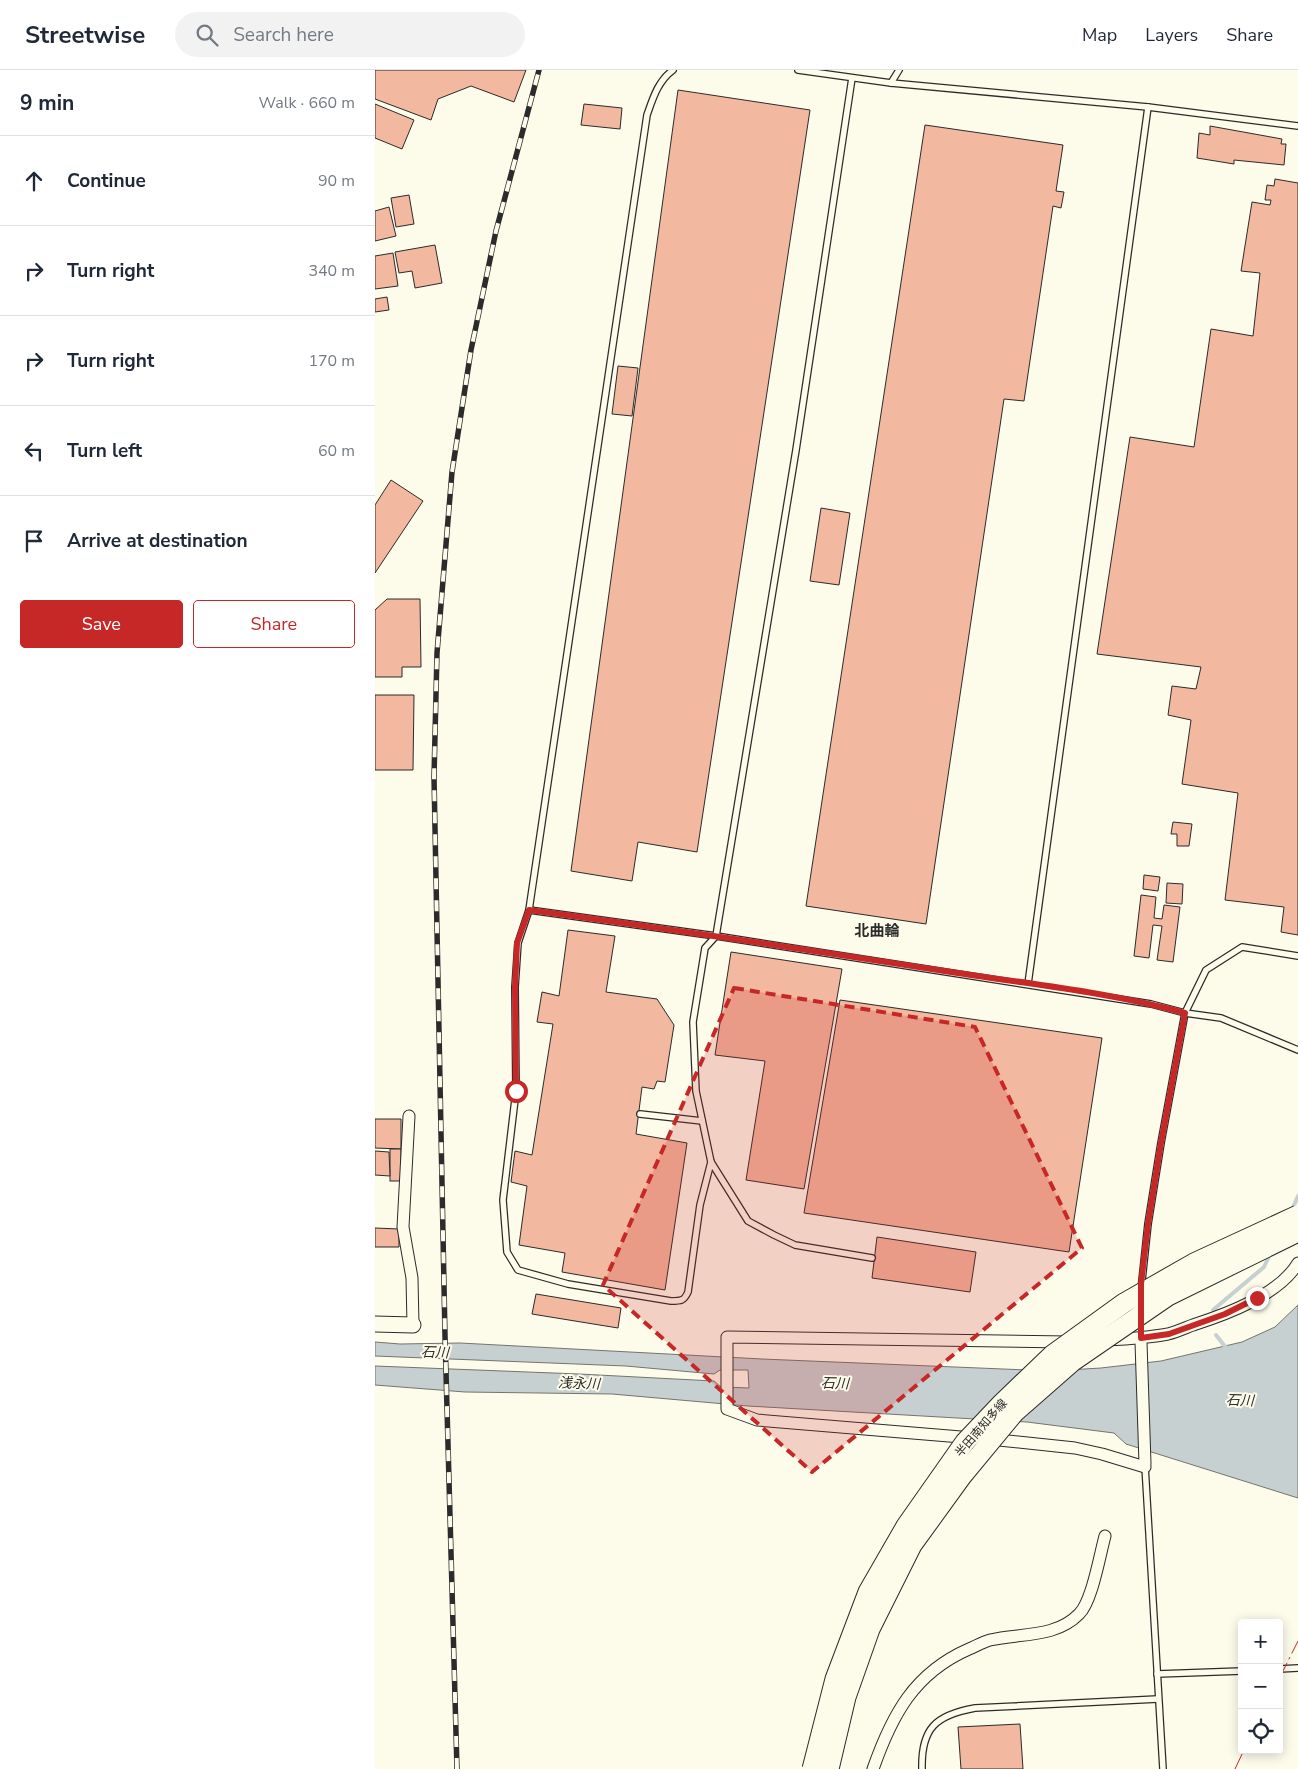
<!DOCTYPE html>
<html lang="en">
<head>
<meta charset="utf-8">
<style>
	body { margin:0; font-family:"Nunito Sans","Noto Sans JP",sans-serif; background:#f2f2f3; color:#1f2937 }
	.controls { position:absolute; right:15px; bottom:15px; display:grid; overflow:hidden; border-radius:5px; box-shadow:0 2px 12px #0003 }
	.controls button { width:45px; height:45px; display:grid; place-items:center; padding:0; border:0; border-bottom:1px solid #e0e1e3; background:#fff; color:#1f2937; font:25px sans-serif }
	.stop { position:absolute; width:15px; height:15px; margin:-11px; border:4px solid #c62828; border-radius:50%; background:#fff }
	.stop.end { background:#c62828; border-color:#fff; box-shadow:0 1px 5px #0008 }
	.list { margin:0; padding:0; list-style:none }
	h2 { display:flex; justify-content:space-between; align-items:center; height:65px; margin:0; padding:0 20px; font-size:21px }
	h2 small { font-size:16px; font-weight:400; color:#747a83 }
	.list li { display:grid; grid-template-columns:32px 1fr auto; gap:15px; align-items:center; box-sizing:border-box; height:90px; padding:0 20px; border-top:1px solid #e0e1e3 }
	.list b { display:block; font-size:19px; white-space:nowrap }
	.list em { font-size:16px; font-style:normal; color:#747a83 }
	.actions { display:flex; gap:10px; padding:15px 20px }
	.actions a { flex:1; padding:11px 0; border:1px solid #c62828; border-radius:5px; text-align:center; font-size:18px; color:#c62828 }
	.actions .main { background:#c62828; color:#fff }
	.icon { flex:none; width:28px; height:28px; fill:none; stroke:currentColor; stroke-width:2; stroke-linecap:round; stroke-linejoin:round }
	.map { position:relative; flex:none; width:923px; height:1699px; overflow:hidden }
	header { display:flex; align-items:center; gap:30px; box-sizing:border-box; height:70px; padding:0 25px; background:#fff; border-bottom:1px solid #e0e1e3 }
	header strong { font-size:24px }
	nav { display:flex; gap:28px; margin-inline-start:auto; font-size:18px }
	.search { width:350px; height:45px; background:#f2f2f3; display:flex; align-items:center; gap:12px; box-sizing:border-box; padding:0 18px; border-radius:28px; color:#747a83; font-size:19px }
	main { display:flex }
	aside { flex:1; background:#fff }
	.map>svg:first-child { display:block }
	.water { fill:#c7d0d0; stroke:#74746e }
	.lines { fill:none; stroke-linecap:round; stroke-linejoin:round }
	.stream { stroke:#c7d0d0; stroke-width:4 }
	.building { fill:#f2b8a0; stroke:#2b2b2b }
	.service-casing { stroke:#2b2b2b; stroke-width:8 }
	.minor-casing { stroke:#2b2b2b; stroke-width:13 }
	.tertiary-casing { stroke:#2b2b2b; stroke-width:17 }
	.service { stroke:#fdfbea; stroke-width:5.5 }
	.minor { stroke:#fdfbea; stroke-width:11 }
	.tertiary { stroke:#fdfbea; stroke-width:15 }
	.rail-casing { stroke:#2b2b2b; stroke-width:5.5 }
	.rail { stroke:#fdfbea; stroke-width:4; stroke-dasharray:11; stroke-linecap:butt }
	.primary-bridge-casing { stroke:#2b2b2b; stroke-width:21; stroke-linecap:butt }
	.primary-bridge { stroke:#fdfbea; stroke-width:19 }
	.power { stroke:#c62828; stroke-width:1; stroke-dasharray:18 4 2.5 4; stroke-linecap:butt }
	.route { stroke:#c62828; stroke-width:6 }
	.marked { fill:#c62828; fill-opacity:0.2; stroke:#c62828; stroke-width:4; stroke-dasharray:10 6; stroke-linejoin:round }
	.labels { text-anchor:middle; stroke-width:4; stroke-linejoin:round; paint-order:stroke }
	.street-label { font-size:12px; fill:#2b2b2b; stroke:#fdfbea }
	.water-label { font-size:14px; font-style:italic; fill:#2b2b2b; stroke:#fdfbea }
	.quarter-label { font-size:15px; font-weight:bold; fill:#2b2b2b; stroke:#fdfbea }
</style>
</head>
<body>
<header>
<strong>Streetwise</strong>
<div class="search"><svg class="icon" aria-label="search" viewBox="0 0 24 24"><circle cx="10" cy="10" r="6"/><path d="M15 15l6 6"/></svg>Search here</div>
<nav><a>Map</a><a>Layers</a><a>Share</a></nav>
</header>
<main>
<aside>
<h2>9 min<small>Walk · 660 m</small></h2>
<ul class="list">
<li><svg class="icon" aria-label="ahead" viewBox="0 0 24 24"><path d="M12 20V5M6 11l6-6 6 6"/></svg><div><b>Continue</b></div><em>90 m</em></li>
<li><svg class="icon" aria-label="right" viewBox="0 0 24 24"><path d="M7 20v-9h11M14 6l5 5-5 5"/></svg><div><b>Turn right</b></div><em>340 m</em></li>
<li><svg class="icon" aria-label="right" viewBox="0 0 24 24"><path d="M7 20v-9h11M14 6l5 5-5 5"/></svg><div><b>Turn right</b></div><em>170 m</em></li>
<li><svg class="icon" aria-label="left" viewBox="0 0 24 24"><path d="M17 20v-9H6M10 6l-5 5 5 5"/></svg><div><b>Turn left</b></div><em>60 m</em></li>
<li><svg class="icon" aria-label="arrive" viewBox="0 0 24 24"><path d="M6 21V4h12l-3 4 3 4H6"/></svg><div><b>Arrive at destination</b></div></li>
</ul>
<div class="actions"><a class="main">Save</a><a>Share</a></div>
</aside>
<div class="map">
<svg width="923" height="1699" viewBox="0 0 923 1699">
	<rect width="100%" height="100%" fill="#fdfbea"/>
	<path class="water" d="M923 1235V1428L751 1374 739 1363 652 1352 373 1336 237 1324 90 1322 0 1315V1296L204 1304 339 1311 346 1317 374 1318 373 1300H345L339 1304 251 1296 0 1286V1272L25 1274 85 1273 387 1289 676 1301 726 1298 786 1291 867 1272 900 1257Z"/>
	<g class="lines">
		<g class="stream">
			<path d="M917 1140 923 1126"/>
			<path d="M838 1240 889 1197 896 1182"/>
			<path d="M841 1265 852 1279"/>
		</g>
	</g>
	<g class="building">
		<path d="M0 0H151L139 32 96 16 63 29 56 50 0 29Z"/>
		<path d="M303 20 435 40 322 782 263 772 257 811 196 801Z"/>
		<path d="M0 34 39 50 27 79 0 68Z"/>
		<path d="M209 34 247 38 245 59 206 55Z"/>
		<path d="M550 55 688 75 681 121 689 122 686 138 678 136 649 331 629 329 551 854 431 836Z"/>
		<path d="M835 56 907 69 906 74H911L909 95 859 90V94L822 88 824 63 835 65Z"/>
		<path d="M900 109 923 113V865L906 862 909 837 850 830 863 723 807 714 816 650 793 645 797 616 821 619 826 597 722 584 755 367 819 377 836 259 878 266 885 203 866 201 877 132 895 135 896 130H890L892 115 899 116Z"/>
		<path d="M34 125 39 154 21 157 16 128Z"/>
		<path d="M14 137 21 166 0 171V141Z"/>
		<path d="M60 175 67 213 40 218 37 201 24 203 20 182Z"/>
		<path d="M18 183 23 216 0 219V186Z"/>
		<path d="M12 227 14 240 0 242V229Z"/>
		<path d="M243 296 263 298 257 346 237 344Z"/>
		<path d="M16 410 48 431 0 503V435Z"/>
		<path d="M446 438 475 443 464 515 435 511Z"/>
		<path d="M12 529H45L46 597H27V607H0V540Z"/>
		<path d="M0 625H39L38 700H0Z"/>
		<path d="M798 752 817 754 814 776H802V764H796Z"/>
		<path d="M769 805 785 807 783 821 768 819Z"/>
		<path d="M792 813 808 814 807 834 791 833Z"/>
		<path d="M766 825 781 827 779 848 787 849 789 835 805 837 798 892 782 890 787 856 778 855 774 888 759 886Z"/>
		<path d="M193 860 240 866 231 922 282 929 299 955 290 1012 282 1011 279 1019 267 1017 261 1064 312 1073 290 1220 187 1202 190 1183 144 1175 152 1116 136 1112 140 1081 157 1085 178 954 162 952 167 922 184 926Z"/>
		<path d="M356 882 467 899 429 1119 371 1110 390 991 340 985Z"/>
		<path d="M465 930 727 968 694 1182 429 1143Z"/>
		<path d="M0 1049H26V1079L0 1078Z"/>
		<rect x="15" y="1079" width="11" height="32"/>
		<path d="M0 1081 14 1082 15 1106 0 1105Z"/>
		<path d="M0 1158 24 1159V1177H0Z"/>
		<path d="M502 1167 601 1182 595 1222 497 1208Z"/>
		<path d="M161 1224 246 1238 243 1258 157 1244Z"/>
		<path d="M645 1654 648 1699H586L583 1657Z"/>
	</g>
	<g class="lines">
		<defs>
			<g id="service">
				<path d="M298 0C283 11 278 28 272 45L154 840 143 873 140 917 141 1021 128 1130 132 1182 143 1200 193 1214 296 1231C306 1231 309 1231 313 1222L325 1135 336 1092"/>
				<path d="M423 0 516 13 773 37 923 56"/>
				<path d="M516 13 524 0"/>
				<path d="M154 840 341 866 421 380 477 8"/>
				<path d="M653 914 773 37"/>
				<path d="M265 1044 327 1051"/>
				<path d="M497 1188 420 1175 399 1165 373 1151 336 1092 321 1021 318 952 330 878 341 866 776 934 810 943 846 948 923 980"/>
				<path d="M766 1220 773 1154 786 1073 810 943 831 900 867 877 923 886"/>
				<path d="M770 1396 788 1699"/>
				<path d="M904 1599 923 1598"/>
				<path d="M782 1604 867 1601"/>
				<path d="M547 1699C546 1658 561 1645 600 1638L783 1629"/>
			</g>
			<g id="minor">
				<path d="M34 1046 28 1157 37 1208 38 1255"/>
				<path d="M731 1270C752 1269 772 1268 793 1264 801 1262 810 1258 818 1255 852 1244 904 1225 923 1193"/>
				<path d="M766 1272 770 1394"/>
				<path d="M598 1368 382 1350 352 1339V1267L693 1272"/>
				<path d="M614 1369 700 1378 727 1384 770 1397"/>
				<path d="M498 1699C517 1645 539 1603 594 1579 601 1576 608 1572 615 1570 645 1563 681 1568 704 1544 717 1532 725 1484 730 1466"/>
			</g>
			<path id="tertiary" d="M0 1254 38 1255"/>
		</defs>
		<use href="#service" class="service-casing"/>
		<use href="#minor" class="minor-casing"/>
		<use href="#tertiary" class="tertiary-casing"/>
		<use href="#service" class="service"/>
		<use href="#minor" class="minor"/>
		<use href="#tertiary" class="tertiary"/>
		<defs>
			<path id="rail" d="M82 1699 70 1266 59 707 62 583 77 402 96 280 121 161 164 0"/>
		</defs>
		<use href="#rail" class="rail-casing"/>
		<use href="#rail" class="rail"/>
		<defs>
			<g id="primary-bridge">
				<path d="M437 1699 460 1609 493 1522 531 1456 590 1372 627 1333 677 1285 749 1233 819 1193 923 1145"/>
				<path d="M454 1699 471 1627 495 1559 537 1475 587 1406 640 1342 697 1292 793 1226 923 1162"/>
			</g>
		</defs>
		<use href="#primary-bridge" class="primary-bridge-casing"/>
		<use href="#primary-bridge" class="primary-bridge"/>
		<g class="power">
			<path d="M904 1609 923 1571"/>
			<path d="M860 1699 869 1680"/>
		</g>
	</g>
	<g class="lines">
		<path class="route" d="M141 1021 140 917 142 873 154 840C295 859 435 880 576 902 654 914 734 922 810 943L786 1073 773 1154 766 1214V1268L794 1264 850 1244 882 1228"/>
	</g>
	<path class="marked" d="M359 918 600 957 707 1178 437 1402 228 1215Z"/>
	<g class="labels">
		<g class="street-label">
			<text transform="translate(606 1358) rotate(-49)" y="4">半田南知多線</text>
		</g>
		<g class="water-label">
			<text transform="translate(60 1282) rotate(2)" y="5">石川</text>
			<text transform="translate(204 1313) rotate(2)" y="5">浅永川</text>
			<text transform="translate(460 1313) rotate(2)" y="5">石川</text>
			<text transform="translate(865 1330) rotate(2)" y="5">石川</text>
		</g>
		<g class="quarter-label">
			<text x="502" y="866">北曲輪</text>
		</g>
	</g>
</svg>
<div class="controls">
<button>+</button>
<button>−</button>
<button><svg class="icon" aria-label="locate" viewBox="0 0 24 24"><circle cx="12" cy="12" r="6"/><path d="M12 2v4M12 18v4M2 12h4M18 12h4"/></svg></button>
</div>
<div class="stop" style="left:141px;top:1021px"></div>
<div class="stop end" style="left:882px;top:1228px"></div>
</div>
</main>
</body>
</html>
